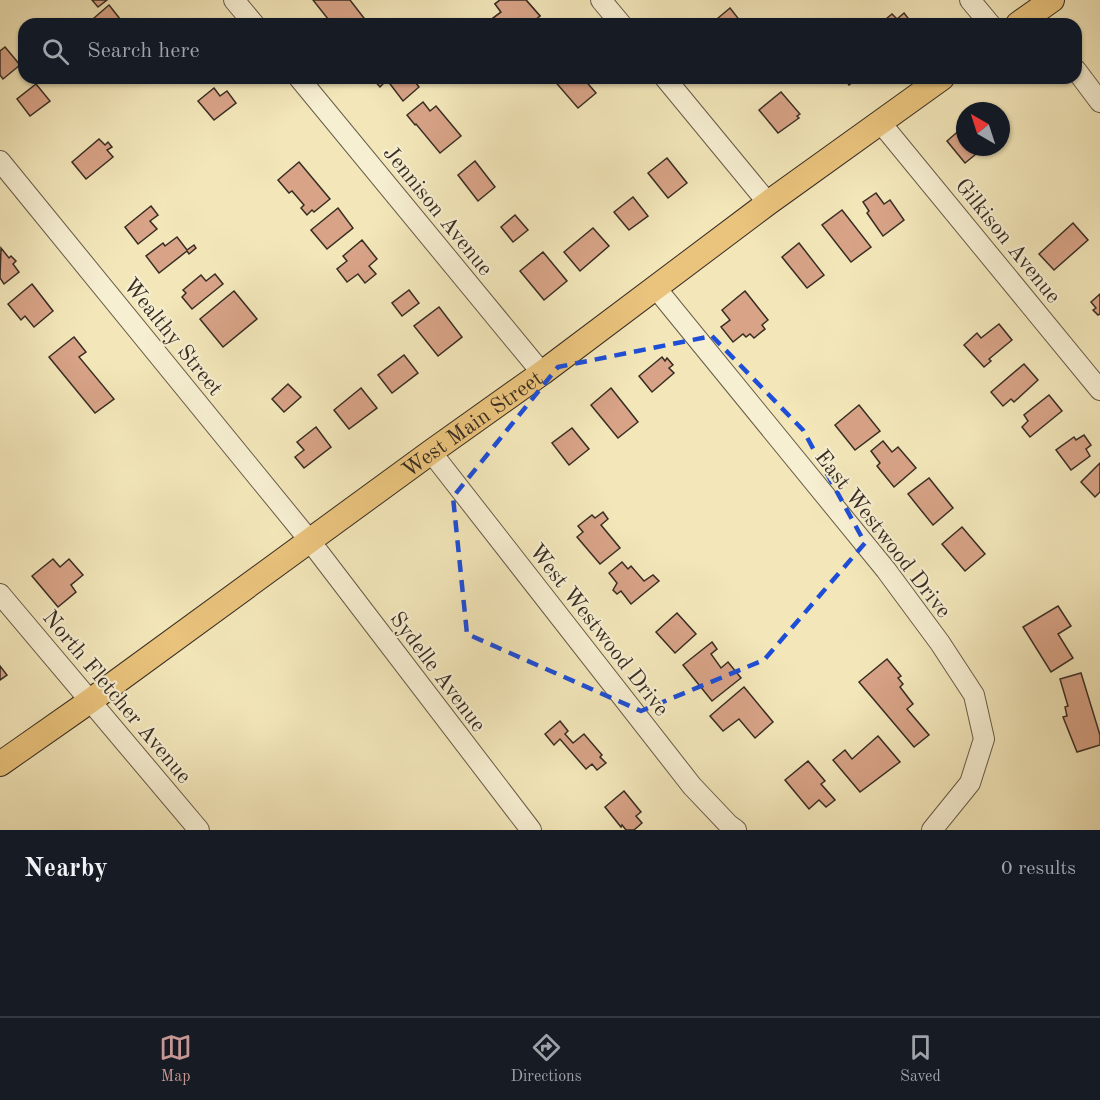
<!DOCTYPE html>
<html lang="en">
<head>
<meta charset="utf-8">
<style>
	body { margin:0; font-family:"Old Standard TT",serif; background:#242831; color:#f1f3f6 }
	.compass { position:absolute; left:956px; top:102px; width:54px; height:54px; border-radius:50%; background:#171b24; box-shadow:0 2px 4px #0004; rotate:321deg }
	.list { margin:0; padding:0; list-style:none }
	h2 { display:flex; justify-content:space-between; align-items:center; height:78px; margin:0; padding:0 24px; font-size:26px }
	h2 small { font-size:20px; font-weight:400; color:#9ea1a6 }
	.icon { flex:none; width:33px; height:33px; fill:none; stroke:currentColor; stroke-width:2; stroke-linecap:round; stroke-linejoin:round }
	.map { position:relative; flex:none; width:1100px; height:830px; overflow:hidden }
	.search { position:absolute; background:#171b24; box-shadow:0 2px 4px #0004; left:18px; right:18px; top:18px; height:66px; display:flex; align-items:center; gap:15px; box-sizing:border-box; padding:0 21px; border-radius:18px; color:#9ea1a6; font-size:22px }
	.sheet { height:186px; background:#171b24 }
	nav { display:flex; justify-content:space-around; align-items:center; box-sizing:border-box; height:84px; border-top:2px solid #363941; background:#171b24; font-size:16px; color:#9ea1a6 }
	nav a { display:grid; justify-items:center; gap:3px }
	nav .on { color:#c59692 }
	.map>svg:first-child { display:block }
	.building { fill:#d8a387; stroke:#382d23; stroke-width:1.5 }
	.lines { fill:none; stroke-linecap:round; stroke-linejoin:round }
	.minor-casing { stroke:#675c49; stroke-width:22 }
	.major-casing { stroke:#382d23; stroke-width:26 }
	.minor { stroke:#f7efd2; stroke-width:20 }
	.major { stroke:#eac47d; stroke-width:24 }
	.marked { fill:none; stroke:#1d4ed8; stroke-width:4.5; stroke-dasharray:12 8; stroke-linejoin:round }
	.labels { text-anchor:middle; stroke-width:4.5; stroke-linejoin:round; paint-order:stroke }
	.street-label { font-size:22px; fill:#382d23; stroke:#f7efd2 }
</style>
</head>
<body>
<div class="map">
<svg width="1100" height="830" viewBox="0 0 1100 830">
	<rect width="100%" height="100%" fill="#f3e7ba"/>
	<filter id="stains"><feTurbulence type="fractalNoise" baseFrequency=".00333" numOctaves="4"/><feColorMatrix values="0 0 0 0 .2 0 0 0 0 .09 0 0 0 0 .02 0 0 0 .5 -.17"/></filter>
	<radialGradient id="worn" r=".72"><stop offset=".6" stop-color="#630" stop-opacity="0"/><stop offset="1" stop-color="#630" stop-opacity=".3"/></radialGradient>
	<g class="building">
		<path d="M92 0H107L98 7Z"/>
		<path d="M313 0H350L367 22 365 24H332Z"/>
		<path d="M500 0H526L540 16 530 24H512L510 22 507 24H496L492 19 501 12 495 4Z"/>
		<path d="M500 0H526L540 16 530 24H512L510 22 507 24H496L492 19 501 12 495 4Z"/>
		<path d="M109 5 120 19 114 24H99L94 18Z"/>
		<path d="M730 8 741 22 738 24H711Z"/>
		<path d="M904 13 911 22 908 24H880L892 14 897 19Z"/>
		<path d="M5 47 20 65 3 79 0 75V51Z"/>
		<path d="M372 78H412L419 87 403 101 387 80 380 87Z"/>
		<path d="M552 78H583L596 93 578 108Z"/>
		<path d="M844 78H858L849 85Z"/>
		<path d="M36 84 50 101 30 116 17 99Z"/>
		<path d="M214 88 220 96 227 91 236 103 214 120 198 101Z"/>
		<path d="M781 92 800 114 797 116 799 118 778 133 759 110Z"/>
		<path d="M423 102 430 111 436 106 461 136 440 153 416 124 415 125 407 115Z"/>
		<path d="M962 128 965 131V147H978L981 150 965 163 947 141Z"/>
		<path d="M99 139 105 145 108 142 112 147 107 150 113 157 86 179 72 162Z"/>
		<path d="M667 158 687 183 668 198 648 173Z"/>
		<path d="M475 161 495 187 478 201 458 175Z"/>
		<path d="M299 162 330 199 314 212 312 210 307 215 301 208 304 205 292 191 289 193 278 180Z"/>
		<path d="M876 193 884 204 890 200 904 220 883 236 867 213 869 211 863 202Z"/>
		<path d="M633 197 648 216 629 230 614 212Z"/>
		<path d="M151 206 158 215 150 221 157 229 138 244 125 227Z"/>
		<path d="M338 208 353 228 327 249 311 230Z"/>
		<path d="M842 210 871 247 851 262 822 225Z"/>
		<path d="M515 215 528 230 513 242 501 227Z"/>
		<path d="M1073 223 1088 240 1054 270 1039 254Z"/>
		<path d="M593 228 609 246 580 271 564 252Z"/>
		<path d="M177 237 187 250 194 245 196 248 189 254 187 251 159 273 146 256 163 243 165 246Z"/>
		<path d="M362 240 377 259 369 266 376 274 365 283 358 274 347 282 337 269 347 261 343 256Z"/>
		<path d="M799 243 824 275 807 288 782 257Z"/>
		<path d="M1 248 9 258 11 256 16 261 13 264 19 272 4 284 0 278Z"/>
		<path d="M543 252 567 281 544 300 520 271Z"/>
		<path d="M215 274 223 284 192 309 182 297 186 293 183 290 201 275 206 281Z"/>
		<path d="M32 284 53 311 34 327 25 316 21 320 8 304Z"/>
		<path d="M409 290 419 303 402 316 392 303Z"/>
		<path d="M234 291 257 319 223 347 200 319Z"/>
		<path d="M745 291 768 320 762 325 765 329 754 338 750 334 746 337 743 334 733 342 721 327 730 320 722 310Z"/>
		<path d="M1100 294V314L1098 315 1093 310 1096 308 1091 302Z"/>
		<path d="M439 307 462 337 438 356 414 326Z"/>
		<path d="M999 324 1012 340 989 359 991 361 984 367 964 345 977 333 981 338Z"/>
		<path d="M74 337 86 352 79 357 114 399 95 413 49 357Z"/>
		<path d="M404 355 418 373 392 393 378 375Z"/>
		<path d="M662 357 665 361 667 358 673 365 669 368 674 373 652 392 639 376Z"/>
		<path d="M1024 364 1038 380 1014 402 1011 399 1003 406 991 392Z"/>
		<path d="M288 384 301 397 284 412 272 399Z"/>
		<path d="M361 388 377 408 349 429 334 410Z"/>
		<path d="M611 388 638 422 618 438 591 405Z"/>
		<path d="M1049 395 1062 411 1030 437 1022 427 1028 421 1024 415Z"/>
		<path d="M859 405 880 431 855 450 835 425Z"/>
		<path d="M316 427 331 447 304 468 295 457 304 450 297 442Z"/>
		<path d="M572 428 589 449 569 465 552 443Z"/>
		<path d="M1084 435 1091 445 1086 449 1090 456 1071 470 1056 450 1074 437 1076 440Z"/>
		<path d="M883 441 892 452 898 447 916 468 894 487 877 466 880 463 871 451Z"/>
		<path d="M1100 463V492L1095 497 1081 482Z"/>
		<path d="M929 478 953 508 933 525 908 494Z"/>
		<path d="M603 512 608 519 601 525 620 548 600 564 577 537 583 532 578 526 592 515 595 518Z"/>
		<path d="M962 527 985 554 965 571 942 544Z"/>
		<path d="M53 559 60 567 69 559 83 575 71 585 76 592 58 607 32 576Z"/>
		<path d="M622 562 628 569 631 566 644 581 653 575 659 581 631 604 621 591 617 594 613 590 617 583 609 573Z"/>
		<path d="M1058 606 1071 626 1058 634 1073 658 1051 672 1023 627Z"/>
		<path d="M677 613 696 634 675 653 656 632Z"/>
		<path d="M712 642 717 649 711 654 721 668 728 662 741 678 712 701 683 665Z"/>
		<path d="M887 659 901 676 898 678 903 684 900 687 913 704 907 709 929 735 914 747 859 682Z"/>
		<path d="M0 666 7 675 0 680Z"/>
		<path d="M1081 673 1100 735V745L1077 752 1063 717 1067 716 1065 707 1068 706 1060 679Z"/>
		<path d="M744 687 773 722 755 738 739 719 723 731 710 716Z"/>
		<path d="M560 721 568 731 565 734 573 743 584 734 602 755 600 757 606 763 597 770 592 764 586 769 560 739 554 745 545 734Z"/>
		<path d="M878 736 900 762 860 792 833 760 845 750 852 759Z"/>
		<path d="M808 761 825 781 821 784 835 800 826 807 819 800 809 809 785 780Z"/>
		<path d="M624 791 641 812 636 816 642 823 634 830H626L622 825 621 827 605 807Z"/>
	</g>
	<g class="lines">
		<defs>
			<g id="minor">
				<path d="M234 0 254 24"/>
				<path d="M601 0 621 24"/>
				<path d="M970 0 990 24"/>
				<path d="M1076 70 1100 102"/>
				<path d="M299 78 542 373"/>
				<path d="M665 78 768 203"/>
				<path d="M880 122 1100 390"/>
				<path d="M0 161 310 541 531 830"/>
				<path d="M655 287 886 570 940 643 974 695 984 739 970 783 932 830"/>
				<path d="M431 452 692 786 729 825 736 830"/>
				<path d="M0 594 199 830"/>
			</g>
			<g id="major">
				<path d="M1018 24 1052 0"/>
				<path id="s1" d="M0 764 90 701 431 452 542 373 768 203 942 78"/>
			</g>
		</defs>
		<use href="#minor" class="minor-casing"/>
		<use href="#major" class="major-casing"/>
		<use href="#minor" class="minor"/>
		<use href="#major" class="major"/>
	</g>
	<path class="marked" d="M712 336 803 430 865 543 764 660 641 711 467 634 453 497 558 367Z"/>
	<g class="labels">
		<g class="street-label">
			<text transform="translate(439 210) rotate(51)" y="8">Jennison Avenue</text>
			<text transform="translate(1009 240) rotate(51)" y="8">Gilkison Avenue</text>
			<text transform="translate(174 336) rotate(51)" y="8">Wealthy Street</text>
			<text dy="8" stroke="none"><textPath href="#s1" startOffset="582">West Main Street</textPath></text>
			<text transform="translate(884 533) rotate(52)" y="8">East Westwood Drive</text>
			<text transform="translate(600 629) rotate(52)" y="8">West Westwood Drive</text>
			<text transform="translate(439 671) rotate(53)" y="8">Sydelle Avenue</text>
			<text transform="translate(118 696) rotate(50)" y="8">North Fletcher Avenue</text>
		</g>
	</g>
	<rect width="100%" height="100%" filter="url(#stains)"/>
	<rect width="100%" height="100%" fill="url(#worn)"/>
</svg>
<svg class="compass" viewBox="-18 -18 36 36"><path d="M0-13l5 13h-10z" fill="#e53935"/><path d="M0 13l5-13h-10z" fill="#9ea1a6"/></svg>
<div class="search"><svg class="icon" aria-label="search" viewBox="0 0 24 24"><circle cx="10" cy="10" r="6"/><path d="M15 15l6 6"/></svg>Search here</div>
</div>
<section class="sheet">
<h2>Nearby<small>0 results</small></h2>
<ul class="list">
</ul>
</section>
<nav>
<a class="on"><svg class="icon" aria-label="map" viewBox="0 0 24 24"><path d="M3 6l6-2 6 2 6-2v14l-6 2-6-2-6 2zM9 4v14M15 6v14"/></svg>Map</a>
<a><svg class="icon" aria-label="directions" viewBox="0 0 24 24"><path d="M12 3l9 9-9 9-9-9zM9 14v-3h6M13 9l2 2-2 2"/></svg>Directions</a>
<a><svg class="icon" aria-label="saved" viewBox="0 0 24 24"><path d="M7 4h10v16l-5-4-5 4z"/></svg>Saved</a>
</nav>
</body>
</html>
